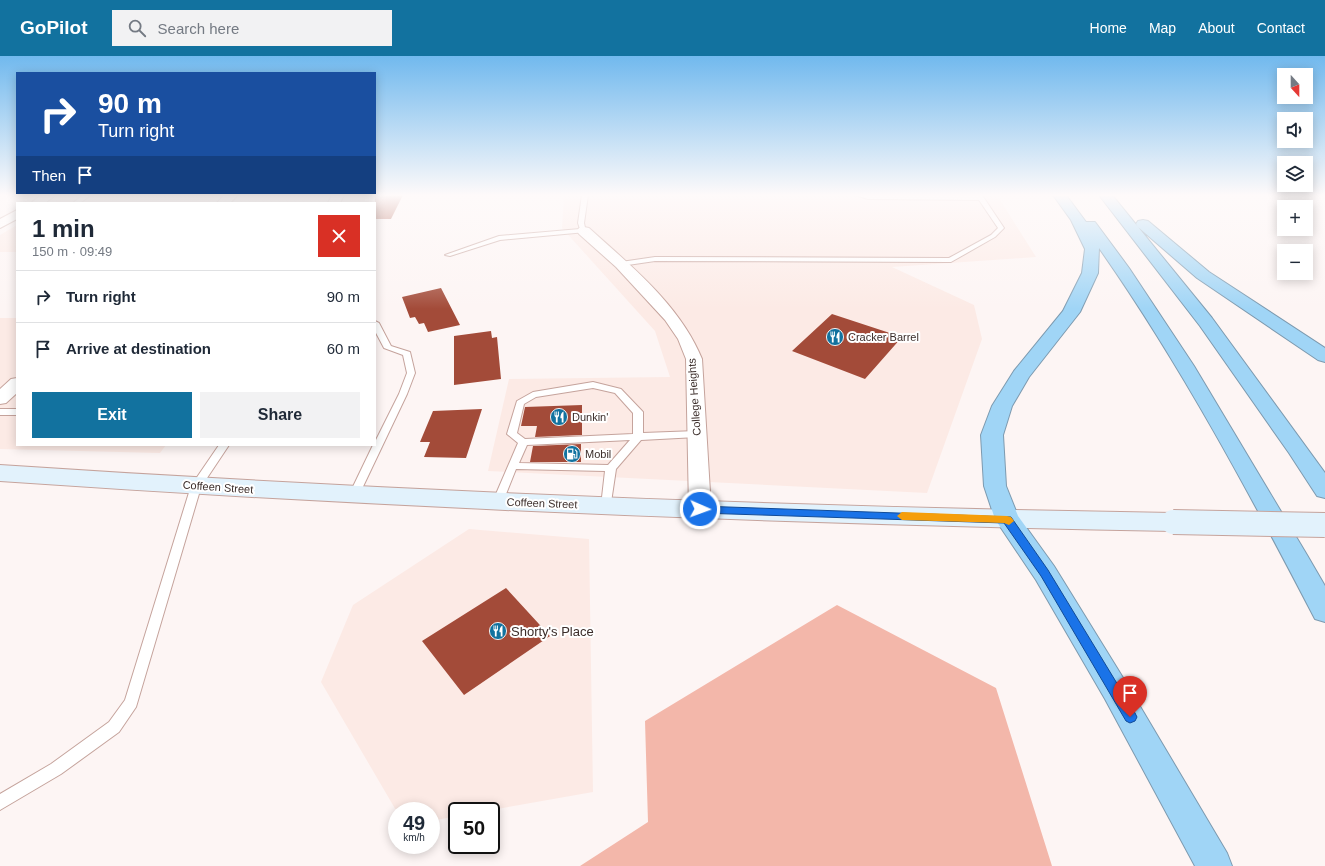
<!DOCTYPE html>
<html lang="en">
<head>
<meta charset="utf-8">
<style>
  :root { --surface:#fff; --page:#f2f2f3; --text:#1f2937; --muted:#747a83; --line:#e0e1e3; --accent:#12729f }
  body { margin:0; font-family:Helvetica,sans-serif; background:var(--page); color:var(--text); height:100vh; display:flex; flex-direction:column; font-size:15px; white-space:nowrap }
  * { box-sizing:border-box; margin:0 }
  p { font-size:13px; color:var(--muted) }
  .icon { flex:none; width:22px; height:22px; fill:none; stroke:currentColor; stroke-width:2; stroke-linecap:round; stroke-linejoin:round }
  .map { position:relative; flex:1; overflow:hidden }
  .panel { position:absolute; left:16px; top:146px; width:360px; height:244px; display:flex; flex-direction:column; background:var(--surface); border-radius:0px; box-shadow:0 2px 10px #0003 }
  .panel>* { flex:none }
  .top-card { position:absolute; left:16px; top:16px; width:360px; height:122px; border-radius:0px; box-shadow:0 2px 10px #0003; background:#1a4fa0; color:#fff; overflow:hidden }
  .needle { width:26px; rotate:159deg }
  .buttons { position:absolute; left:1277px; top:12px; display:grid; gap:8px }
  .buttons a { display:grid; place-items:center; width:36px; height:36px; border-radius:0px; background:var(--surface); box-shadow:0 2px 10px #0003; font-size:20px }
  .speed { position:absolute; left:388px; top:746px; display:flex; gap:8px; font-size:20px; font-weight:700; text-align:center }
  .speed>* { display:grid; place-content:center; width:52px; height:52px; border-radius:50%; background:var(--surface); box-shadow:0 2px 10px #0003; line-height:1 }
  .speed small { font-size:10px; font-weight:400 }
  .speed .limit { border:2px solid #111; border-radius:6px; background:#fff; color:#111 }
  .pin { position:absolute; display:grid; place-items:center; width:34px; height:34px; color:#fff; margin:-41px -17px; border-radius:50% 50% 50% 0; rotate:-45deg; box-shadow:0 0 4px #0007 }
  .pin .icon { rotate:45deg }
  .me { position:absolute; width:44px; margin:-22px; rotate:92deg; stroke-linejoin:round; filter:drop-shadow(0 0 3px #0008) }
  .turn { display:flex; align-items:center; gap:14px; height:84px; padding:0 16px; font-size:18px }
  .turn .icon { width:52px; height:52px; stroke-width:2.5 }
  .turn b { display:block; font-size:28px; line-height:34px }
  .then { display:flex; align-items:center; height:38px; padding:0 16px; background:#0003; gap:8px; font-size:15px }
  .round { display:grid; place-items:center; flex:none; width:42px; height:42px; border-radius:0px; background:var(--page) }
  .overview { display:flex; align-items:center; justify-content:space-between; height:68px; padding:0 16px }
  h1 { font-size:24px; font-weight:700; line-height:30px }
  .cta { display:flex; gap:8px; margin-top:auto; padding:8px 16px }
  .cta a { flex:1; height:46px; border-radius:0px; background:var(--accent); color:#fff; font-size:16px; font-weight:700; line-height:46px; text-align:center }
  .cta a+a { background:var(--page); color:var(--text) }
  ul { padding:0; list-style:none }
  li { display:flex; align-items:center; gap:12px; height:52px; padding:0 16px; border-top:1px solid var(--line) }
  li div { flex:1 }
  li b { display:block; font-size:15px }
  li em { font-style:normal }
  header { display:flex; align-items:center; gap:24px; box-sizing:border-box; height:56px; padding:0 20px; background:var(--accent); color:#fff }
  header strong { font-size:19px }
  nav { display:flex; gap:22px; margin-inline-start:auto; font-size:14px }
  .search { width:280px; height:36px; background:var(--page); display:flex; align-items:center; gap:10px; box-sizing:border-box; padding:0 14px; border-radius:0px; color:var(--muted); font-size:15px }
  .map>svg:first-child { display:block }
  .built { fill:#fceae5 }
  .forest { fill:#f3b7aa }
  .building { fill:#a34b39 }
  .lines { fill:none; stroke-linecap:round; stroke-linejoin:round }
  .lane-casing { stroke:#c5a39c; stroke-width:2 }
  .street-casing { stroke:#c5a39c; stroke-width:2 }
  .secondary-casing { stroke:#c5a39c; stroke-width:2 }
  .highway-casing { stroke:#7d9aaf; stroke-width:2 }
  .lane { fill:#fff; fill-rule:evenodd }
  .street { fill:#fff; fill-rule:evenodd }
  .secondary { fill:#e2f2fc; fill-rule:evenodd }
  .highway { fill:#a0d5f6; fill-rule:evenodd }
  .secondary-bridge-casing { stroke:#c5a39c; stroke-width:26; stroke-linecap:butt }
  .secondary-bridge { stroke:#e2f2fc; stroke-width:24 }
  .route { fill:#1a73e8; stroke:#114b97 }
  .slow { fill:#f59e0b }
  .labels { text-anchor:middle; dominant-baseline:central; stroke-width:4; stroke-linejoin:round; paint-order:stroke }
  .poi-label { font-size:11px; fill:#3b2d2a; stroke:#fff; text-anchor:start }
  .street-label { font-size:11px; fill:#3b2d2a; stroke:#fff }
  .near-poi-label { font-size:13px; fill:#3b2d2a; stroke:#fff; text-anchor:start }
</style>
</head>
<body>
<header>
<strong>GoPilot</strong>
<div class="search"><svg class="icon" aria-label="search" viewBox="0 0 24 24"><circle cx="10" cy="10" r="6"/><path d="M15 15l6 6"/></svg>Search here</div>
<nav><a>Home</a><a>Map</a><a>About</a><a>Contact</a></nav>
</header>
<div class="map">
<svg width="1325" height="810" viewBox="0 0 1325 810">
  <rect width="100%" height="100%" fill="#fdf5f4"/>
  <path class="built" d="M67 139H218L208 147H54Z
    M564 139H997L1036 201 892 211 974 249 982 283 927 437 488 415 509 323 670 321 655 275 562 172Z
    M17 169V196H0V179Z
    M0 262H17V389H166L160 397 0 393Z
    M469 473 589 483 593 736 486 755H457V760L431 765V755L397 756 321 626 353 549Z"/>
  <path class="forest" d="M837 549 996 632 1052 810H580L648 766 645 665Z"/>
  <path class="building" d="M375 139H403L391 163H375Z
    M441 232 460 269 428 276 424 267 419 268 415 261 410 262 402 241Z
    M832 258 902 281 865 323 792 295Z
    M491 275 492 282 497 281 501 323 454 329V280Z
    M582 349V379L535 381 537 370H521L525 351Z
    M482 353 466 402 424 401 430 386H420L433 355Z
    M581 388V406H530L533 390Z
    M506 532 550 580 464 639 422 585Z"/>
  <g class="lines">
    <g class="lane-casing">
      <path id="lane" d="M83 139H91L80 147H73Z
        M582 139H588L584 167 586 176 500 184 450 200 445 199 499 180 580 173 578 167Z
        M855 139H982L1004 172 995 181 951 206 655 205 621 210 617 208 621 206 655 201 949 202 991 179 998 172 979 144 868 143Z
        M375 265 379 267 391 290 410 296 415 317 407 338 359 439 358 442H350L349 439 373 389H375V386L399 338 407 317 403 299 384 292 375 275Z
        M593 326 621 333 643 356V377L697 375 702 378 697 381 641 384 616 413 610 453H602L601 450 605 415 516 413 502 448H494L493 445 518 387 507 378 517 345 533 336ZM593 332 615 337 633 357V378L525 383 517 377 524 348 536 341ZM630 384 608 409 519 407 527 389Z
        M0 353H17V359H0Z
        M219 389H229L201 431 136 651 119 676 61 718 0 754V738L51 708 109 666 125 644 191 430Z"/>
    </g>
    <g class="street-casing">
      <path id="street" d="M41 139H56L45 147H31Z
        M224 139H238L230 147H217Z
        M332 139H344L340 147H328Z
        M17 154V163L0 172V163Z
        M584 171 589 172C631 210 680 249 702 303L711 453 708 458 700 461 692 458 689 453 686 303 678 283 665 264 616 211 579 178 577 175 579 172Z
        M17 322V337L6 347 0 348V333L11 323Z"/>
    </g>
    <g class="secondary-casing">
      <path id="secondary" d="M0 409C391 435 782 451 1173 457L1181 460 1185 466 1181 472 1173 475C781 468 391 452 0 425Z"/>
    </g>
    <g class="highway-casing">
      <path id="highway" d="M1053 139H1066L1086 166H1095L1129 212 1194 310 1307 499 1325 530V566L1315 563C1249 436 1181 309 1099 192L1098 217 1080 256 1029 321 1012 350 1003 379 1006 430 1018 460 1054 510 1125 625 1227 797 1232 810H1195L1105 643 1036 524 995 463 984 430 981 379 992 350 1014 315 1063 255 1082 217 1085 193 1071 164Z
        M1099 139H1112L1212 262 1325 417V442L1317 440 1289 397 1200 270Z
        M1143 164 1148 165 1209 216 1325 292V306L1318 304 1197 222 1138 171 1136 168 1138 165Z"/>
    </g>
    <use href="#lane" class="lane"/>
    <use href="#street" class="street"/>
    <use href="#secondary" class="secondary"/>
    <use href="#highway" class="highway"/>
    <g class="secondary-bridge-casing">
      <path id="secondary-bridge" d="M1173 466 1325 469"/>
    </g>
    <use href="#secondary-bridge" class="secondary-bridge"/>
  </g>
  <linearGradient id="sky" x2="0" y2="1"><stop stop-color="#71b9ee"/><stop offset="0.55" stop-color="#fefafa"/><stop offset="1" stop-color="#fefafa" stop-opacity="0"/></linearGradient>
  <rect width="1325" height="253" fill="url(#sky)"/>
  <path class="route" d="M700 450 1011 461 1048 514 1135 657 1137 661 1135 665 1130 667 1126 665 1041 520 1004 467 700 457 695 453Z"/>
  <path class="slow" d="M902 456 1007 460 1011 461 1014 465 1009 469 1004 467 902 464 897 460Z"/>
  <defs>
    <g id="restaurant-disc" transform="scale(0.9)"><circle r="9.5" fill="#12729f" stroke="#fff"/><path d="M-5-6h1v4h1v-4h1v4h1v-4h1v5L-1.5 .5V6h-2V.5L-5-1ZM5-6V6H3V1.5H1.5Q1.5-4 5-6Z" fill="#fff"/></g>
    <g id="fuel-disc" transform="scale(0.9)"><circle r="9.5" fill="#12729f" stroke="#fff"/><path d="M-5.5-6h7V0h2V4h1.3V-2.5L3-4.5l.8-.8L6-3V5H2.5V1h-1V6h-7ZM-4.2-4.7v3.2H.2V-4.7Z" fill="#fff"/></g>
  </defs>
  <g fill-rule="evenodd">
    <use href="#restaurant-disc" x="835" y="281"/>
    <use href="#restaurant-disc" x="559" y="361"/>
    <use href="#fuel-disc" x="572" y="398"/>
    <use href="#restaurant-disc" x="498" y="575"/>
  </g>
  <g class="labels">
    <g class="poi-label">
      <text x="848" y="281">Cracker Barrel</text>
      <text x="572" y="361">Dunkin'</text>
      <text x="585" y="398">Mobil</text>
    </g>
    <g class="street-label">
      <text transform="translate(694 341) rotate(-94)">College Heights</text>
      <text transform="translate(218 431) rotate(4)">Coffeen Street</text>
      <text transform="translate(542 447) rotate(2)">Coffeen Street</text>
    </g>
    <g class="near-poi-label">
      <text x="511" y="575">Shorty's Place</text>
    </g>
  </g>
</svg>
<div class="buttons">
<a><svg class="needle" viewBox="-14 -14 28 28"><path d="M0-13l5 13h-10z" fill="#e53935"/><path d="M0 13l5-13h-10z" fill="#747a83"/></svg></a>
<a><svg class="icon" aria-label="sound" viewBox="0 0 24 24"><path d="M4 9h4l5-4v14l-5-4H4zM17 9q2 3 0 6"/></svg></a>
<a><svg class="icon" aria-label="layers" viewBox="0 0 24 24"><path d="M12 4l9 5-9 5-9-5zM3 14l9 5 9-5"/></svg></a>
<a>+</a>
<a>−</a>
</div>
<div class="speed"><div>49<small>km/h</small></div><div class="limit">50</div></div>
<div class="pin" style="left:1130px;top:661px;background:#d93025"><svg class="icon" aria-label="arrive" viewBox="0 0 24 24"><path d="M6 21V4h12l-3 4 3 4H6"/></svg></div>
<svg class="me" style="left:700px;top:453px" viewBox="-20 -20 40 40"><circle r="17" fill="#1a73e8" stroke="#fff" stroke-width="3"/><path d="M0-11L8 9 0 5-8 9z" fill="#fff"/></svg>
<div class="top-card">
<div class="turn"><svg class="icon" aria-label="right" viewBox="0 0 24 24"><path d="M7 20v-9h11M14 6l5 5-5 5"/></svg><div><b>90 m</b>Turn right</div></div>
<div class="then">Then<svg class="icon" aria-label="arrive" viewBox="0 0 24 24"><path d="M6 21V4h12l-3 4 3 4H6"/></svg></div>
</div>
<section class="panel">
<div class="overview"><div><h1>1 min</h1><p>150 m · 09:49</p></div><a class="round" style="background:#d93025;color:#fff"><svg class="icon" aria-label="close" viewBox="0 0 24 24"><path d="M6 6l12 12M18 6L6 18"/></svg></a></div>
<ul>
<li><svg class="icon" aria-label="right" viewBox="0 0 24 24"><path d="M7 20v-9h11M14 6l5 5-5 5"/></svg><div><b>Turn right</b></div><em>90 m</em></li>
<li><svg class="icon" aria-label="arrive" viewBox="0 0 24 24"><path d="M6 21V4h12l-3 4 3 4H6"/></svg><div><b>Arrive at destination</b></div><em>60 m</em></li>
</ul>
<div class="cta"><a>Exit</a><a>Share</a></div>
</section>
</div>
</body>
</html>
